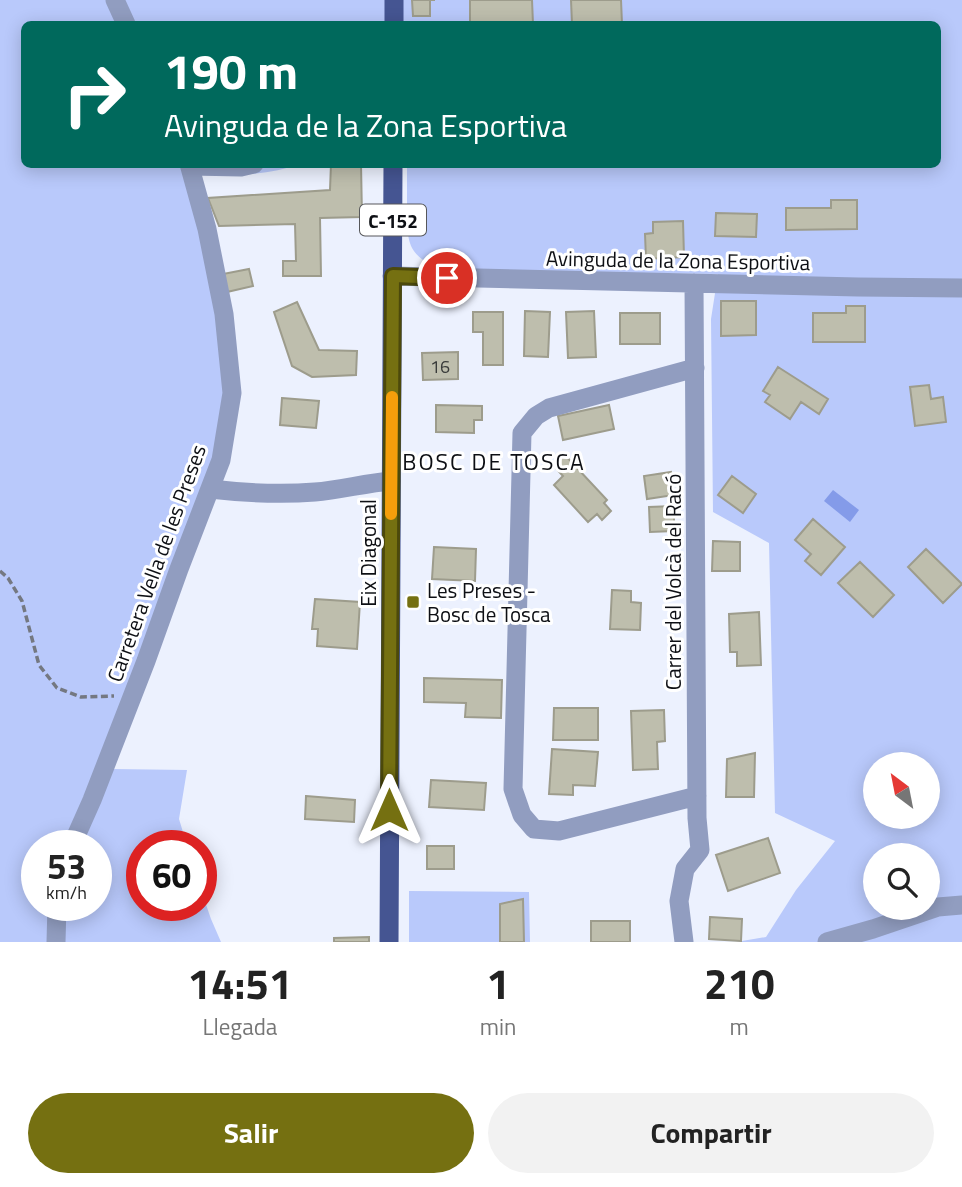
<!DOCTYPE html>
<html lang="es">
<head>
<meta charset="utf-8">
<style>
  :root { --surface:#fff; --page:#f2f2f2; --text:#222; --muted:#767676; --accent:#757011 }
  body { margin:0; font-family:"Titillium Web",sans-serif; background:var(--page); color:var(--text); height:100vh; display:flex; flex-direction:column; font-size:26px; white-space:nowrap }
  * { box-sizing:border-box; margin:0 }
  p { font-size:23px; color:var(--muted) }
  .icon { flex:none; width:38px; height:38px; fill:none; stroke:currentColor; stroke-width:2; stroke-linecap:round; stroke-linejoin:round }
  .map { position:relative; height:942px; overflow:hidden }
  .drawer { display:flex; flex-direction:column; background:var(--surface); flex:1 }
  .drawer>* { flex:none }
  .banner { position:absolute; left:21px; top:21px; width:920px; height:147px; border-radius:10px; box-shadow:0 4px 18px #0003; background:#00695c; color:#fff; overflow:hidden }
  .needle { width:46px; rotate:328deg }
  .controls { position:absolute; left:863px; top:752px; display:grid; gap:14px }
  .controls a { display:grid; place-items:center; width:77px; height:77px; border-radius:50%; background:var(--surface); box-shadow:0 4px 18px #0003; font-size:35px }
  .speed { position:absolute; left:21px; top:830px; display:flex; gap:14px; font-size:35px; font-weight:700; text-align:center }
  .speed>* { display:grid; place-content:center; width:91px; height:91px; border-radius:50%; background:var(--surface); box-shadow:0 4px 18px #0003; line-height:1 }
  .speed small { font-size:18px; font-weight:400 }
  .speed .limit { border:10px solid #d22; background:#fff; color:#111 }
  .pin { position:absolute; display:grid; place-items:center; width:60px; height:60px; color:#fff; margin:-30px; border:4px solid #fff; border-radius:50%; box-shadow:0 2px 7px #0007 }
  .me { position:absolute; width:77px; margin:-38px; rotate:0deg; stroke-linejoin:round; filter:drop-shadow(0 0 5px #0008) }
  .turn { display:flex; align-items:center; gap:24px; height:147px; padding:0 28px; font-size:32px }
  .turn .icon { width:91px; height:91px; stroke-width:2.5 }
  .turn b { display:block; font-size:49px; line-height:60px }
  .eta { display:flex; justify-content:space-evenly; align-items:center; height:119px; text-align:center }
  .eta b { font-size:42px; font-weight:700; line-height:49px }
  .primary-button { display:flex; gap:14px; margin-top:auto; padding:14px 28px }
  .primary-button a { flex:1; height:80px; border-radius:42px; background:var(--accent); color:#fff; font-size:28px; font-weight:700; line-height:80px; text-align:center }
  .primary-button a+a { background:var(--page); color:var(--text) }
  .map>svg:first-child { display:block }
  .green { fill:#b9c9fb; fill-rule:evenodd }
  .water { fill:#849be9 }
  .building { fill:#bebead; stroke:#9d9c8c; stroke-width:2 }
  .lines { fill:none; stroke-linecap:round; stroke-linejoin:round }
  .path { stroke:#747881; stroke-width:3.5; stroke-dasharray:7 3.5; stroke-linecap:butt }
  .minor { stroke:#919dc0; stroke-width:19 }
  .primary { stroke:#455592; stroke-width:19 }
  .route-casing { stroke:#4c490b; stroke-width:18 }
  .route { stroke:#757011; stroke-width:12 }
  .slow { stroke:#f59e0b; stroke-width:12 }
  .poi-dot { fill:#757011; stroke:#fff; stroke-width:2.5 }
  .labels { text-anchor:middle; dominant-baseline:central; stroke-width:6; stroke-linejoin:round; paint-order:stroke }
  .number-label { font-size:18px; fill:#393b3a }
  .shield { fill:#fff; stroke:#56575a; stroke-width:2 }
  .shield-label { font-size:19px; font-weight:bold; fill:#0d0f14 }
  .street-label { font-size:21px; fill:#0d0f14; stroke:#fff }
  .poi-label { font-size:21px; fill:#0d0f14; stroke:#fff; text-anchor:start }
  .neighbourhood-label { font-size:23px; letter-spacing:2px; fill:#0d0f14; stroke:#fff }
</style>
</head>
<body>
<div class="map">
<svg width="962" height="942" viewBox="0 0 962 942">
  <rect width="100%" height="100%" fill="#ecf1fe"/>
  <path class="green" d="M0 0H962V942H736L766 937 796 890 835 841 775 813 769 543 713 512 711 319 718 274 444 271C409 256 407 246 407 210 407 195 407 180 407 165L938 164V24H24V164L295 165C278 173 227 178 208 173 203 172 198 169 193 167L237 381 113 769 187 770 179 819 187 845H142V905H201V890L211 919 221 942H0ZM875 765H928V817H875ZM37 845H96V905H37ZM875 856H928V908H875Z
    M409 891 529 892 530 942H409Z"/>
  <path class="water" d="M833 490 859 510 850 522 824 501Z"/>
  <path class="building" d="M412 0H435H430V16H413Z
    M470 0H532L533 24H470Z
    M571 0H621L622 24H572Z
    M331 164H361L362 217 320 218 321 276H283V261H296L295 224 219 226 208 198 330 190Z
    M831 200H857V229L786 230V208H831Z
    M716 213 757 214 756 237 715 236Z
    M683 221 684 257 646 259 645 234 653 233V222Z
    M249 269 253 286 227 292 223 274Z
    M721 301H756V335L721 336Z
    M297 302 319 350 357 351 356 375 312 377 292 366 274 312Z
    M846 306H865V342H813V313H846Z
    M525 311 550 312 548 357 524 356Z
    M594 311 596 357 568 358 566 312Z
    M473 312H503V365H483V332H473Z
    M620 313H660V344H620Z
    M458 352V379L423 380 422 353Z
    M778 367 828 399 819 414 801 402 790 419 765 402 770 395 763 391Z
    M929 385 931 399 943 397 946 422 915 426 910 387Z
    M282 398 319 401 316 428 280 425Z
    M436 405 482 406V420H474V433L436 432Z
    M609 405 614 429 563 440 558 416Z
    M564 454 607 500 604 503 611 511 602 520 597 514 588 522 554 485 563 476 552 464Z
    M671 472 674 495 647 499 644 476Z
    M732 476 756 494 743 513 718 495Z
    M674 506V531L650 532 649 507Z
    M813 519 845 547 821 575 805 561 811 554 795 540Z
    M713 541 740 542V571H712Z
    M434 547 476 549 475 581 432 579Z
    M926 549 962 584 943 603 908 567Z
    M860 562 894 595 873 617 838 583Z
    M612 590 631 591V602L641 603 640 630 610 629Z
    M315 599 360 602 357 649 317 646 318 629H312Z
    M759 612 761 665 737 666V652H730L729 614Z
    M424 678 502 680 501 718 465 717 466 703 424 702Z
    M554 708H598V740H553Z
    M664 710 665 741 657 742 658 769 633 770 631 711Z
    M552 749 598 752 595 786 573 785V795L549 794Z
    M755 753 754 797H726L727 759Z
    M431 780 486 783 484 810 429 807Z
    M306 796 355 800 354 822 305 819Z
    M768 838 780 873 728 891 716 855Z
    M427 846H454V869H427Z
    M523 899 524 942H500V904Z
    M710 917 742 919 741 941 709 939Z
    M591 921H630V942H591Z
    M369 937V942H334V938Z"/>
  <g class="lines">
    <path class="path" d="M0 571 8 578 22 601 39 665 57 688 81 697 114 696"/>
    <path class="minor" d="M115 0 126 24
      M190 166 241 167 254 164
      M392 276 858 287 962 288
      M695 368 549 408 536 416 522 433 513 789 522 815 534 829 559 831 697 796
      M210 489C245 493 279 495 315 492 340 490 366 483 391 481
      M72 845 92 800 146 661 179 569 221 460 232 393 224 314 207 229 189 164
      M56 942 57 905
      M684 942 679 901 685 869 700 850 697 818 694 283
      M827 942 873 929 938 907 962 905"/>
    <path class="primary" d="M394 24V0
      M389 942 393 164"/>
  </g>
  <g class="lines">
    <g class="route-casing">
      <path id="route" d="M389 810 393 276 447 278"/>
    </g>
    <use href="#route" class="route"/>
    <path class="slow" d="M391 514 392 397"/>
  </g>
  <rect class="poi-dot" x="406" y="595" width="14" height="14" rx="3.5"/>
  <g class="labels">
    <g class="number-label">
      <text x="440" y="366">16</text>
    </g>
    <rect class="shield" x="360" y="204.5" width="66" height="31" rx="5"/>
    <g class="shield-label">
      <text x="393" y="220">C-152</text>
    </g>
    <g class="street-label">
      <text transform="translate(678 260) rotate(1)">Avinguda de la Zona Esportiva</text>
      <text transform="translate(368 553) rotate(-90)">Eix Diagonal</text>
      <text transform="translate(156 563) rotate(-70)">Carretera Vella de les Preses</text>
      <text transform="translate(673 582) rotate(-90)">Carrer del Volcà del Racó</text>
    </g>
    <g class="poi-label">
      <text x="427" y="590">Les Preses -<tspan x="427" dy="24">Bosc de Tosca</tspan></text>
    </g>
    <g class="neighbourhood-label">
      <text x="494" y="461">BOSC DE TOSCA</text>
    </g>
  </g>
</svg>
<div class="controls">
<a><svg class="needle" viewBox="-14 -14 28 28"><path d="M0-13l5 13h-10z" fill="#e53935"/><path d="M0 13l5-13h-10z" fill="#767676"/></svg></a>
<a><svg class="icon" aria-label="search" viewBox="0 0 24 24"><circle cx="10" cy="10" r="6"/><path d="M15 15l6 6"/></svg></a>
</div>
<div class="speed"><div>53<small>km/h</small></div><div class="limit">60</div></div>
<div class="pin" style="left:447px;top:278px;background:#d93025"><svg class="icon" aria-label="arrive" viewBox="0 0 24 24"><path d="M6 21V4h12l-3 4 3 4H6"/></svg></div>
<svg class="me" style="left:389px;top:810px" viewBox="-20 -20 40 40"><path d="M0-17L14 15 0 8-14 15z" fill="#757011" stroke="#fff" stroke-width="4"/></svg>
<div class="banner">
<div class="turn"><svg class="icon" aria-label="right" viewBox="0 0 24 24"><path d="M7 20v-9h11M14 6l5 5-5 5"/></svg><div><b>190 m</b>Avinguda de la Zona Esportiva</div></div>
</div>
</div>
<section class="drawer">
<div class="eta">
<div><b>14:51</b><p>Llegada</p></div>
<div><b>1</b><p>min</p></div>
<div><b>210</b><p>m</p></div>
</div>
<div class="primary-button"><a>Salir</a><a>Compartir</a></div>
</section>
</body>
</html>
